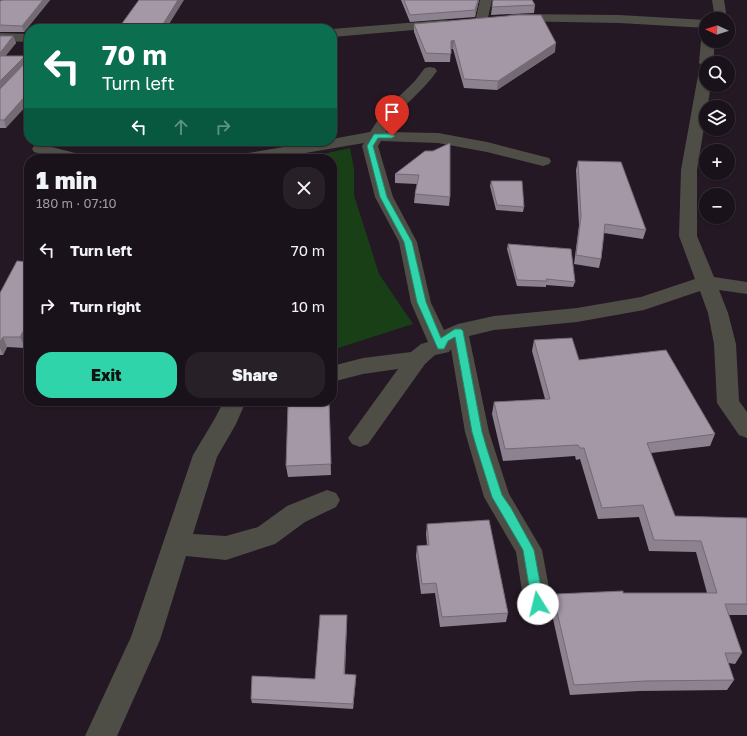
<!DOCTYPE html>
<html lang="en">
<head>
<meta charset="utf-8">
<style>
  :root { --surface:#1a121a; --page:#272027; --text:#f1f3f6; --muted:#9f9ea2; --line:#383239; --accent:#30d4aa }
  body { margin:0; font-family:"Golos Text",sans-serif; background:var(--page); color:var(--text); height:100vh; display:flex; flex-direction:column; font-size:15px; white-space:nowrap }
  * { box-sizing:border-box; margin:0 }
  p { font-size:13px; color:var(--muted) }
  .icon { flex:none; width:22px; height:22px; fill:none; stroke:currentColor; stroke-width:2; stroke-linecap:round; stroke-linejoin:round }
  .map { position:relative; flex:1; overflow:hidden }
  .sheet { position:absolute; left:24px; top:154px; width:313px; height:252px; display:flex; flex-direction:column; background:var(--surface); border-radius:16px; box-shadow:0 1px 3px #0004,0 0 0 1px var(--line) }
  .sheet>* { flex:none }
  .guide { position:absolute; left:24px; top:24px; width:313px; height:122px; border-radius:16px; box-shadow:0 1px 3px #0004,0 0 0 1px var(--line); background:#0b6e4f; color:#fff; overflow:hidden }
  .needle { width:26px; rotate:274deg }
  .tools { position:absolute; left:699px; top:12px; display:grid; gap:8px }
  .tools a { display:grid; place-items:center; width:36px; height:36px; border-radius:50%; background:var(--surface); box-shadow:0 1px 3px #0004,0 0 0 1px var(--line); font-size:20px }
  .pin { position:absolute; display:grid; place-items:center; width:34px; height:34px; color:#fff; margin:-41px -17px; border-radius:50% 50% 50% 0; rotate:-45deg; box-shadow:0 0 4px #0007 }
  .pin .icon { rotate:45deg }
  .me { position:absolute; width:44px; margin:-22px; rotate:351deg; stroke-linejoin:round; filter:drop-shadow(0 0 3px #0008) }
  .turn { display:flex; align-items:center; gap:14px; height:84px; padding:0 12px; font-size:18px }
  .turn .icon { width:52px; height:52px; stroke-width:2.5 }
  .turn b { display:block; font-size:28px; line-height:34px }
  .lanes { display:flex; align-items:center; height:38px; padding:0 12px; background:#0003; justify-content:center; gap:20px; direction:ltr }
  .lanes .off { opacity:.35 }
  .round { display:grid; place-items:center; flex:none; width:42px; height:42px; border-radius:16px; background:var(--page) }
  .overview { display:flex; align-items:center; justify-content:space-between; height:68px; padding:0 12px }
  h1 { font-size:24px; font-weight:800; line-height:30px }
  .primary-button { display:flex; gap:8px; margin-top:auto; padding:8px 12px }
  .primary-button a { flex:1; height:46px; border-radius:16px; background:var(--accent); color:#111; font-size:16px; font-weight:800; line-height:46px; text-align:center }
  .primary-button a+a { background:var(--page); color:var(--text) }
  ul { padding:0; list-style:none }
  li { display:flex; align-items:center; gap:12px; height:56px; padding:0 12px }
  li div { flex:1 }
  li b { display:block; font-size:15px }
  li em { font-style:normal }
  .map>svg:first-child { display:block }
  .green { fill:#193f17 }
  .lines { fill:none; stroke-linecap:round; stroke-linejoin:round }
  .street { fill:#4e4e47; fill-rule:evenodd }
  .wall { fill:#8d828f }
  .shaded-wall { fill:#736a74 }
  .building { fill:#a497a6; stroke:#736a74 }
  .route { fill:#30d4aa; stroke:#1f8a6e }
</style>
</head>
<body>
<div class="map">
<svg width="747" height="736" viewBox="0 0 747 736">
  <rect width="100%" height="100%" fill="#231823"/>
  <path class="green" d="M350 148 354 169V195L379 274 413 324 332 350V159H300Z"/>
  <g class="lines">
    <path class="street" d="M480 0H492L487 22 485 25H477L475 22Z
      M712 0H724L727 19H715Z
      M513 14 619 15 706 20V28L619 23 509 21 507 18 509 15Z
      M444 20 449 21 450 24 449 27 332 37V29Z
      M0 33 29 34V42L0 41Z
      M703 38H706V41H715L713 63H706V85H711L697 170V236L714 277 747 282V294L719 290 728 313 736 344 739 401 747 412V438L739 435 717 403 714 344 708 313 700 291 644 310 577 322 494 330 469 336 489 432 509 494 542 550 552 604 548 613 538 617 528 613 524 604 516 552 484 497 465 432 451 349 449 352 435 355 425 364 368 444 360 447 352 444 348 438 398 369 363 374 332 382V366L363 358 411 352 421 344 428 342 411 303 399 242 375 197 362 146 364 143 270 159H234L236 156 242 154 319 141H332V139L370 132 384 111 414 82 425 68 430 67 435 68 437 71C425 88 410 100 396 115 392 120 389 126 386 132L438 133 487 142 549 158 551 161 549 164 543 166 487 152 438 143 381 141 378 146 393 197 417 242 431 303 444 330 458 324 494 316 577 308 641 297 695 279 679 236 681 170 699 70 703 66 699 63 701 41Z
      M40 144 87 156 89 159H61L34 152 32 149 34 146Z
      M224 401H246L236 424 217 457 193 534 226 536 258 527 287 506 327 490 336 493 340 500 336 507 305 522 275 544 226 560 186 556 160 640 117 736H85L131 637 193 455 214 420Z"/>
  </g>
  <path class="wall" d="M3 0H50L24 32H0V1Z
    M401 0H479L475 17 410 22Z
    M535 5 534 13 491 15 492 7Z
    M414 24 555 52 497 90 464 88 453 49H451L450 62H425L414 32Z
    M0 36H13L16 43 5 56 6 128H0Z
    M433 151 450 197 449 206 414 203 415 194 417 184 395 183V174Z
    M578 161 646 230 643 239 604 233 601 259 599 268 574 264 579 225 576 170Z
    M491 181 524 207 523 212 496 210 490 186Z
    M508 244 575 282 573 287 546 285V287L517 286 507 249Z
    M17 261 25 348 7 347 3 355H0V293Z
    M534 340 579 360 715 434 710 446 651 453 675 516 747 518V615H729L742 653 735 664 728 663 734 680 727 690 639 691 570 695 551 610 554 599 623 593H707L696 552 649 551 639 517 598 519 580 459 576 460 575 456 503 461 492 414 494 402 545 399 532 351Z
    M329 403 331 475 288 477 286 466Z
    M427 524 508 613 506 622 440 627 435 593 421 594 416 556 417 546 427 545 426 534Z
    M347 620 345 674 356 675 353 709 252 703 251 699 315 679Z"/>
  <path class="shaded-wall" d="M43 0H50L24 32 22 26Z
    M178 0H184L166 29H160Z
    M478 0H479L475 17V10Z
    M13 36 16 43 0 63V53Z
    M454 40 453 49H450L451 41Z
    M556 43 555 52 497 90 498 81Z
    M25 56 28 62 0 91V81Z
    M29 92V103L6 128 4 120Z
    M29 321V340L25 348 20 337Z
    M3 337 7 347 3 355 0 348V342Z
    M329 403 330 414 331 475V464Z
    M347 615V620L344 679V674Z
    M356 675V679L353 709V704Z"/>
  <path class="building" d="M3 0H43L22 26 0 25V1Z
    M139 0H178L160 29H118Z
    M404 0H478L475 10 410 15Z
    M493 0H532L535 5 492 7Z
    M518 15H541L556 43 498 81 464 79 454 40 451 41V54L426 53 414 24Z
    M0 36H13L0 53Z
    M0 56H25L0 81Z
    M29 59V92L4 120H0V89Z
    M450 143V197L415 194 419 175 395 174 425 151H433Z
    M578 161 621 162 646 230 605 224 601 259 576 255 581 216Z
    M491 181H522L524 207 497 205Z
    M508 244 571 249 575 282 546 279 547 281 517 280Z
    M17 261 29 262V321L20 337H3L0 342V293Z
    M572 338 579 360 666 350 715 434 647 443 675 516 747 518V604H725L742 653H725L734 680 645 681 574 685 554 599 557 594 623 591V593H717L701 541 654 540 643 505 602 508 584 448H580L578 445 505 449 494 402 550 399 534 340Z
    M329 403 331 464 286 466 288 405Z
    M489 520 508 613 442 617 436 583 422 584 417 546 429 545 427 524Z
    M320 615H347L344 674 356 675 353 704 251 699 252 676 315 679Z"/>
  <path class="route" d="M374 134H392L395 136 392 138H378L373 146 387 197 412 242 426 302 441 338 455 329H461L463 331 482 432 487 449 502 495 511 508 534 550 544 604 542 608 538 610 534 608 532 604 523 550 492 497 477 449 472 432 455 337 448 341 444 349H438L417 302 404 242 380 197 367 146Z"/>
</svg>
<div class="tools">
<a><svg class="needle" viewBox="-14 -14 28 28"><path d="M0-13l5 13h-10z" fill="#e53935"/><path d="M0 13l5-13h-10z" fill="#9f9ea2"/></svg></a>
<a><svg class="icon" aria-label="search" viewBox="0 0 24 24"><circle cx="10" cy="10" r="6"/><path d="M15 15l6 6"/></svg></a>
<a><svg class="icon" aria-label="layers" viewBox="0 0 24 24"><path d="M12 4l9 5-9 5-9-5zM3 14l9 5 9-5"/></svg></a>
<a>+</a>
<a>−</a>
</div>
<div class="pin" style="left:392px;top:136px;background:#d93025"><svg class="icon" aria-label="arrive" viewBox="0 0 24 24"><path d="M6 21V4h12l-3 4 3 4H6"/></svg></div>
<svg class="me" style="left:538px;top:604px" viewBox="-20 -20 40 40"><circle r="19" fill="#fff"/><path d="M0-13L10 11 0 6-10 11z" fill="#30d4aa"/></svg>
<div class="guide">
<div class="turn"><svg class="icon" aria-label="left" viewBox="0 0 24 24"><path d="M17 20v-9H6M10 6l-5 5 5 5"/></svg><div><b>70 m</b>Turn left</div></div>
<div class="lanes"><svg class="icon" aria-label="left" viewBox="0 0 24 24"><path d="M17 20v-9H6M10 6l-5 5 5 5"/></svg><svg class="icon off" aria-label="ahead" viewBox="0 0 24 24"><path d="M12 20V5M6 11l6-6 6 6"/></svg><svg class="icon off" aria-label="right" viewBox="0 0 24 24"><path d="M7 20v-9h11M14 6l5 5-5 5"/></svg></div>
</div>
<section class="sheet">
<div class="overview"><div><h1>1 min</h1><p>180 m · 07:10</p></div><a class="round"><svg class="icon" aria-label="close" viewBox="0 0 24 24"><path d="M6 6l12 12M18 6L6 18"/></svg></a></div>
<ul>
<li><svg class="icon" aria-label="left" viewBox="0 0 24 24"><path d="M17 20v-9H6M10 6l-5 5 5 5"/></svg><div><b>Turn left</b></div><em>70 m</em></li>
<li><svg class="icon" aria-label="right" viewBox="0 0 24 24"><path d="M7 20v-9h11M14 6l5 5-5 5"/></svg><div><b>Turn right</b></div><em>10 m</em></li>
</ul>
<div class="primary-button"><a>Exit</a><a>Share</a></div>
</section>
</div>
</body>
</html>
